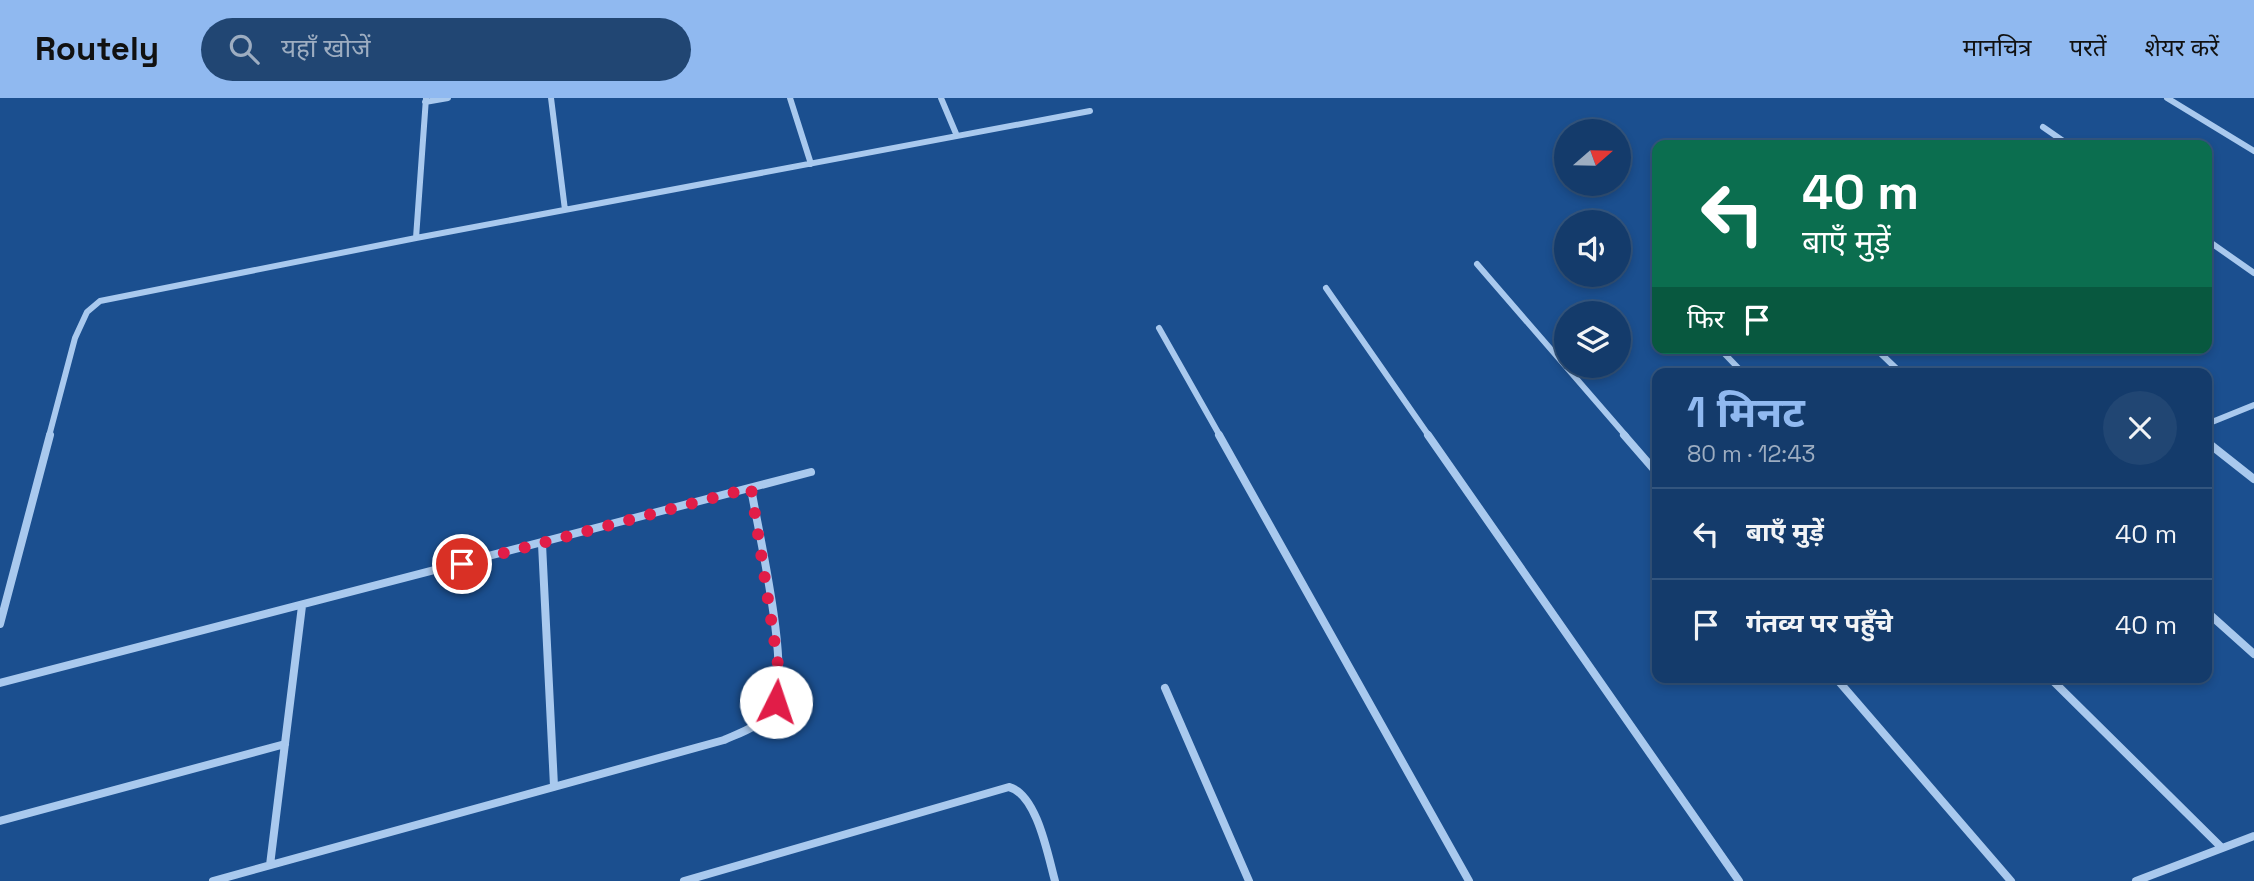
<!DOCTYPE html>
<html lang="hi">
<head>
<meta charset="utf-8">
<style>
  :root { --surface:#143b6b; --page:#214673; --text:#f1f3f6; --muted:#9dadc1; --line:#33557e; --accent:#90b9f0 }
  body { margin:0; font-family:"Space Grotesk","Noto Sans Devanagari",sans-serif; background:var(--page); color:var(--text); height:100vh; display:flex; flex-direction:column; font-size:26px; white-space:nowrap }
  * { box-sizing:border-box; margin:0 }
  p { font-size:23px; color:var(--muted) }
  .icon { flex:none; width:38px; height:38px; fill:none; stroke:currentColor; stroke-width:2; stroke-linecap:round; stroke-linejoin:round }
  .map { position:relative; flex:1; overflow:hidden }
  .drawer { position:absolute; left:1652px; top:270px; width:560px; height:315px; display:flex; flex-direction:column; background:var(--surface); border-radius:14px; box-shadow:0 4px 10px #0003,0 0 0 2px var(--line) }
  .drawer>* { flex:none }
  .banner { position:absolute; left:1652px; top:42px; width:560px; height:214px; border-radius:14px; box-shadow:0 4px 10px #0003,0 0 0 2px var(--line); background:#0b6e4f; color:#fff; overflow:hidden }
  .needle { width:46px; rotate:70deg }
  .buttons { position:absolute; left:1554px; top:21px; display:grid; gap:14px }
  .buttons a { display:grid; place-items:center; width:77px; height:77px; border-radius:50%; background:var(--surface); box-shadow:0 4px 10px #0003,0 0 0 2px var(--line); font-size:35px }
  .pin { position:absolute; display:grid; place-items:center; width:60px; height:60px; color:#fff; margin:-30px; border:4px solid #fff; border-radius:50%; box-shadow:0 2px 7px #0007 }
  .me { position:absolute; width:77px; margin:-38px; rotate:4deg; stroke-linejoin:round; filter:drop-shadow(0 0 5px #0008) }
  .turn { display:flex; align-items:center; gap:24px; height:147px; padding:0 35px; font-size:32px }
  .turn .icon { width:91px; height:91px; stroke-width:2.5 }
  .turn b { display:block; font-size:49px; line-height:60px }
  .then { display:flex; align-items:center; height:66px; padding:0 35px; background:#0003; gap:14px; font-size:26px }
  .round { display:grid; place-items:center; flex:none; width:74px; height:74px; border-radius:37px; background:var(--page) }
  .head { display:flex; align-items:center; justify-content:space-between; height:119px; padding:0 35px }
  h1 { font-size:42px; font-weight:700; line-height:52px; color:var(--accent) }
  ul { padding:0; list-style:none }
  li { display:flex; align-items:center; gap:21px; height:91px; padding:0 35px; border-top:2px solid var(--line) }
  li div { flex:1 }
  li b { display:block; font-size:26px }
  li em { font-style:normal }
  header { display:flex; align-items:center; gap:42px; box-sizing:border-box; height:98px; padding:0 35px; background:var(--accent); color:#111 }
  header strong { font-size:33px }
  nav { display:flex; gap:38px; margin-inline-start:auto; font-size:24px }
  .search { width:490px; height:63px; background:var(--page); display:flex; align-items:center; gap:18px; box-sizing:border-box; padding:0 24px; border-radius:38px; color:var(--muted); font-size:26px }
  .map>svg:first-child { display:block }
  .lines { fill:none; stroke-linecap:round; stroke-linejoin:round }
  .minor-far1 { stroke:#a9c9ee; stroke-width:6 }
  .minor { stroke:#a9c9ee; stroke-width:8 }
  .route { stroke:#e11d48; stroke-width:12; stroke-dasharray:0 21.6 }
</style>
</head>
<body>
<header>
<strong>Routely</strong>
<div class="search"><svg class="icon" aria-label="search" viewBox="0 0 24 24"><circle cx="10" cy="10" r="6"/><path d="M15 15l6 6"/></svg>यहाँ खोजें</div>
<nav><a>मानचित्र</a><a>परतें</a><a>शेयर करें</a></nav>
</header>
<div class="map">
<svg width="2254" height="783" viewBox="0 0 2254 783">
  <rect width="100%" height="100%" fill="#1b4f8f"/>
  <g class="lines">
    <path class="minor-far1" d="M551 0 565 112
      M790 0 811 66
      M941 0 957 38
      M2167 0 2254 53
      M425 4 448 0
      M2043 29 2069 47
      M416 140 426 0
      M2207 142 2254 175
      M1477 166 1626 338
      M1326 190 1429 338
      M1159 230 1220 338
      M1719 250 1743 275
      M1875 250 1901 275
      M2207 326 2254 307
      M49 338 75 240 87 214 100 203 416 140 1090 13"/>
    <path class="minor" d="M1219 337 1469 783
      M1428 337 1739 783
      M1624 337 1657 375
      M2207 344 2254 381
      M542 446 554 688
      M2207 514 2254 556
      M0 526 50 337
      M1835 579 2011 783
      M2049 579 2221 749
      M0 585 811 374
      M1165 590 1249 783
      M0 723 285 646
      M270 767 302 508
      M213 783 724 642C742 634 762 628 773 610 792 575 758 433 751 390
      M684 783 1009 689C1037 696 1048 758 1055 783
      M2136 783 2254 738"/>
  </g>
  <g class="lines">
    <path class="route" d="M462 466 751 390 779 573 776 604"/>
  </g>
</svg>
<div class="buttons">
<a><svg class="needle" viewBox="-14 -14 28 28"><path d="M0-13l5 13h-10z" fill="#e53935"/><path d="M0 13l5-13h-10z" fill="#9dadc1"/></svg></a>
<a><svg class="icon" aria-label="sound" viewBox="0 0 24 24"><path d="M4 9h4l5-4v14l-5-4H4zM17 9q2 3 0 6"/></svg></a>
<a><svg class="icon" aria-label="layers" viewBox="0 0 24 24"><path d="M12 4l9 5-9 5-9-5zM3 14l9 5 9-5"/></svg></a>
</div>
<div class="pin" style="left:462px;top:466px;background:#d93025"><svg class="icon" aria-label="arrive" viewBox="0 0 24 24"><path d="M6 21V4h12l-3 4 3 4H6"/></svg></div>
<svg class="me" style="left:776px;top:604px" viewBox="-20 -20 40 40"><circle r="19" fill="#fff"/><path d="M0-13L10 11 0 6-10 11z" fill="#e11d48"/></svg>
<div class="banner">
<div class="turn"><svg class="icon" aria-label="left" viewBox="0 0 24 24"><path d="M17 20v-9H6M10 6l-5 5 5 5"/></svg><div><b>40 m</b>बाएँ मुड़ें</div></div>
<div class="then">फिर<svg class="icon" aria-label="arrive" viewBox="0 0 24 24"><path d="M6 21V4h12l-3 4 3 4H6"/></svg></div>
</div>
<section class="drawer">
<div class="head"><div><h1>1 मिनट</h1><p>80 m · 12:43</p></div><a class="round"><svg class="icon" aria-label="close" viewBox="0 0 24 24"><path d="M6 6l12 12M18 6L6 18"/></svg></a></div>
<ul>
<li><svg class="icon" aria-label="left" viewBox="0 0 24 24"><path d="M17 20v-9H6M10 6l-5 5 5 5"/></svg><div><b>बाएँ मुड़ें</b></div><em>40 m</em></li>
<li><svg class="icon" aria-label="arrive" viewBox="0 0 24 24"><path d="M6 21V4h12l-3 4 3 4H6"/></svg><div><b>गंतव्य पर पहुँचे</b></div><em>40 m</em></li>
</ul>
</section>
</div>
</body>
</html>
